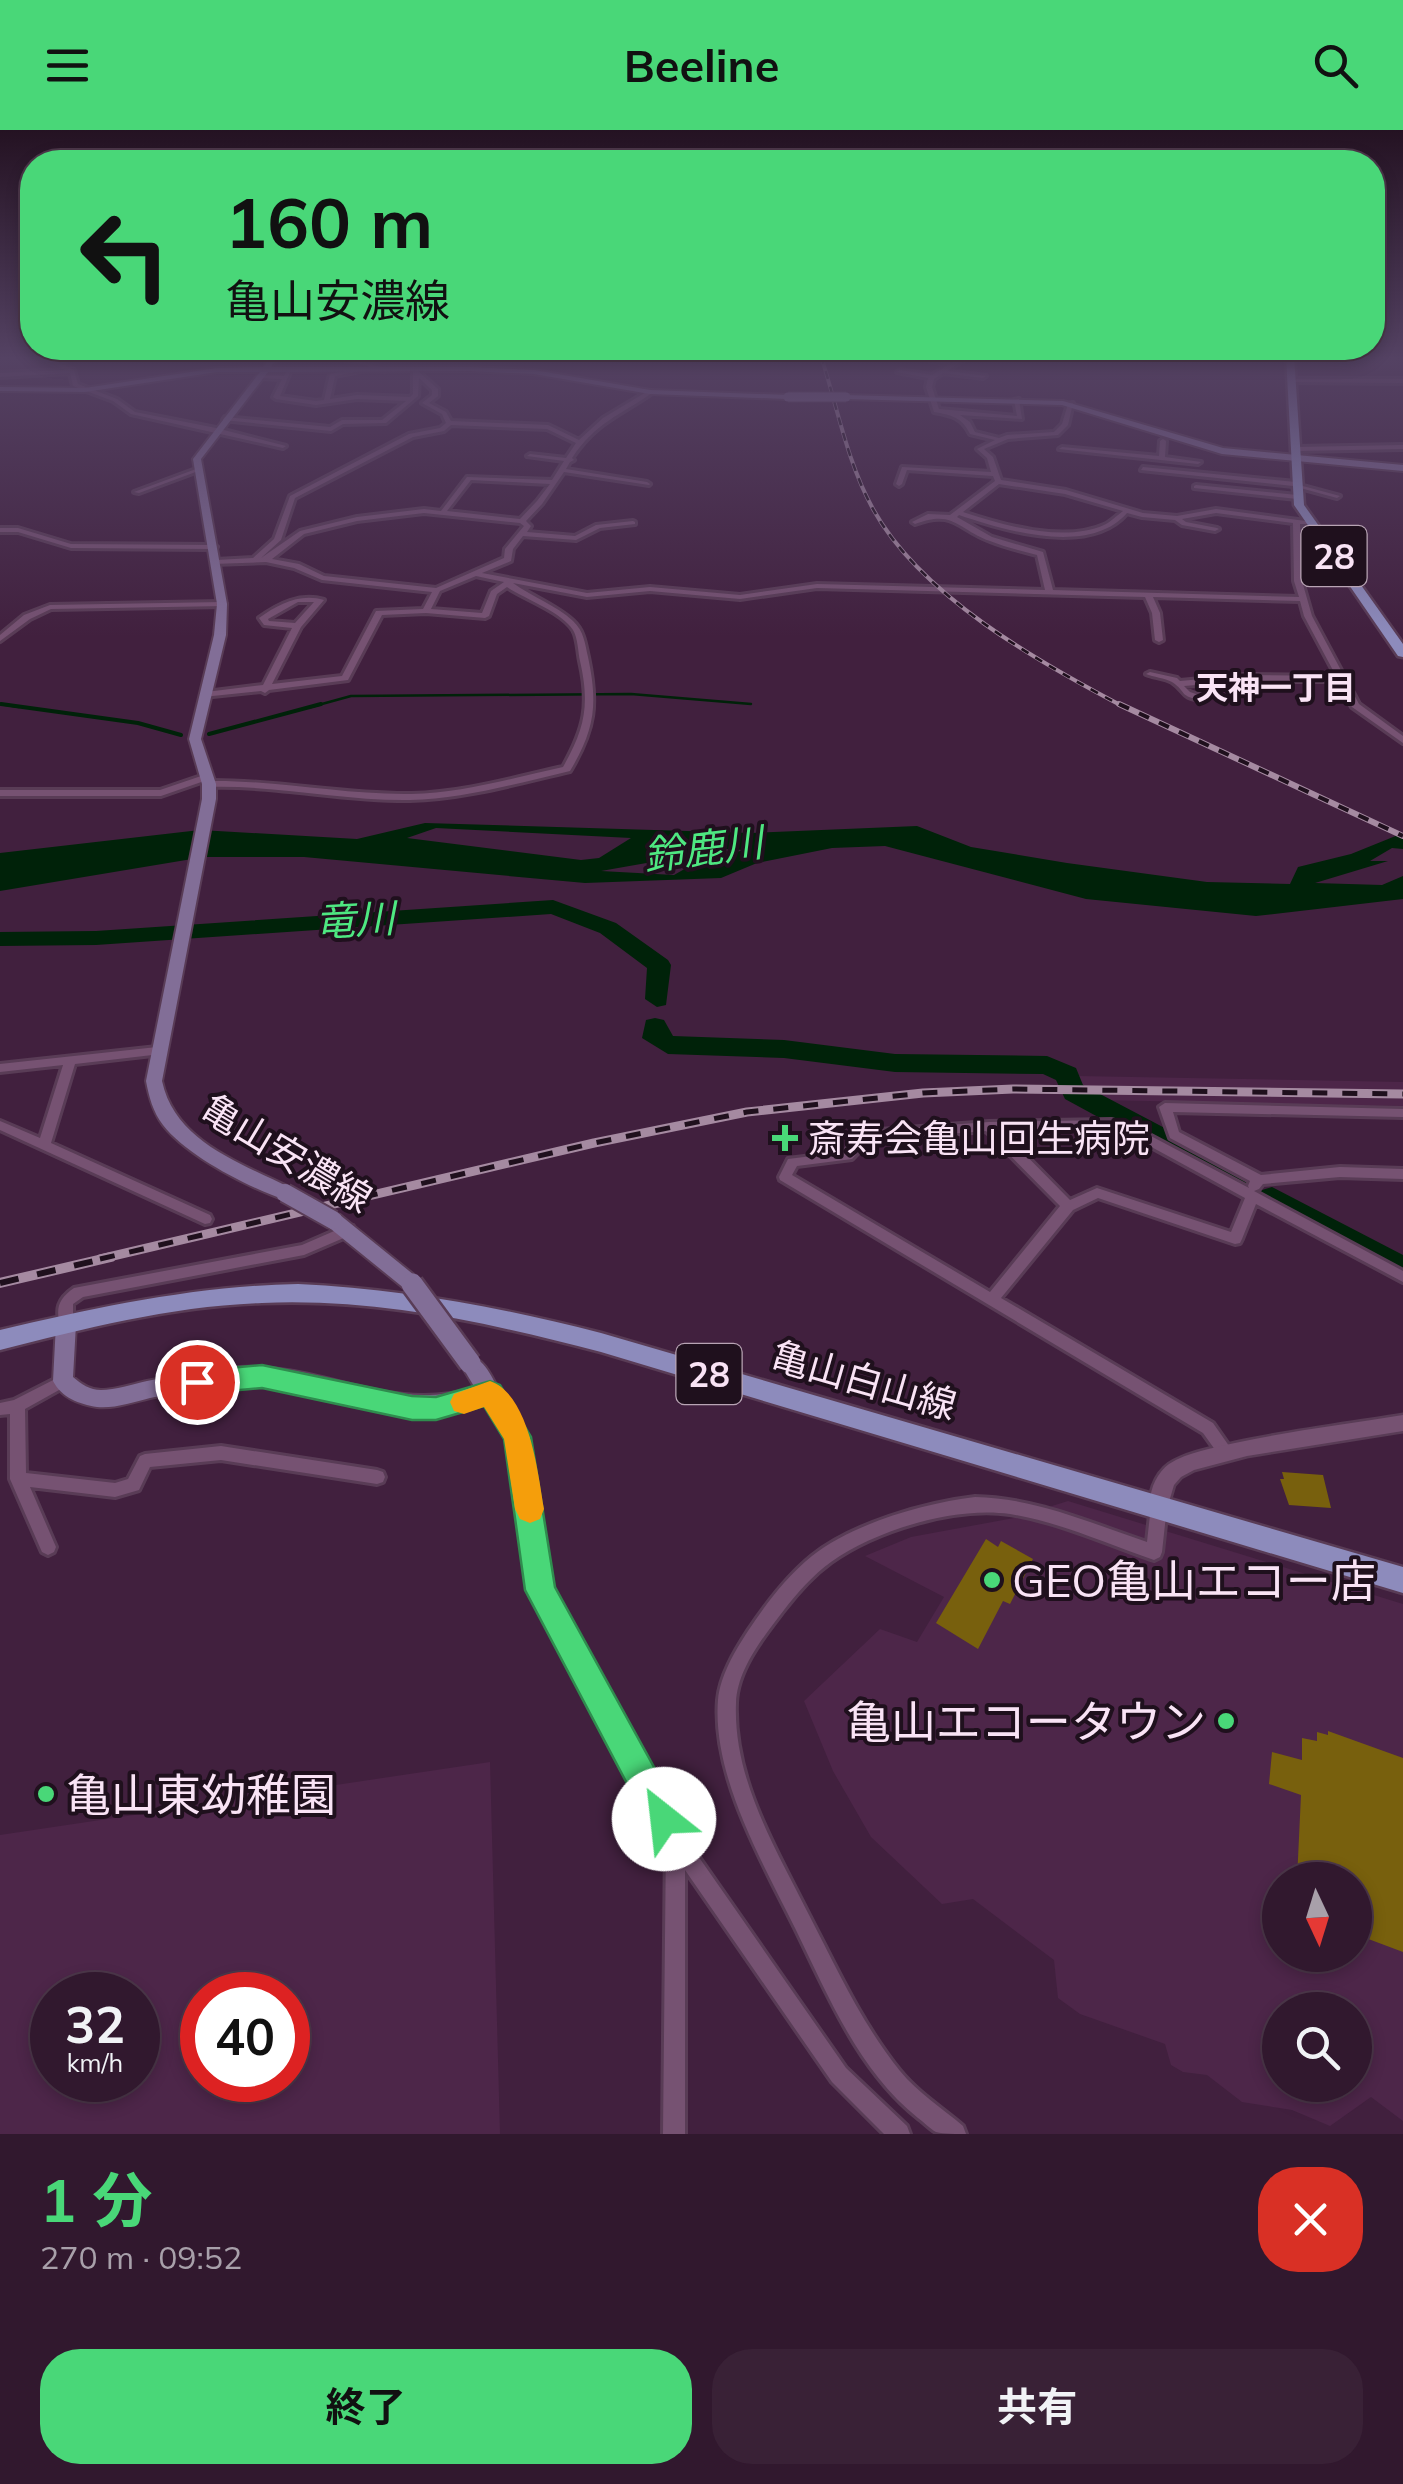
<!DOCTYPE html>
<html lang="ja">
<head>
<meta charset="utf-8">
<style>
  :root { --surface:#31182e; --page:#392136; --text:#f1f3f6; --muted:#a8a0aa; --line:#4c374a; --accent:#49d778 }
  body { margin:0; font-family:Mulish,"Noto Sans JP",sans-serif; background:var(--page); color:var(--text); height:100vh; display:flex; flex-direction:column; font-size:38px; white-space:nowrap }
  * { box-sizing:border-box; margin:0 }
  p { font-size:32px; color:var(--muted) }
  .icon { flex:none; width:55px; height:55px; fill:none; stroke:currentColor; stroke-width:2; stroke-linecap:round; stroke-linejoin:round }
  .map { position:relative; height:2004px; overflow:hidden }
  .side { display:flex; flex-direction:column; background:var(--surface); flex:1 }
  .side>* { flex:none }
  .hud { position:absolute; left:20px; top:20px; width:1365px; height:210px; border-radius:40px; box-shadow:0 5px 15px #0003,0 0 0 2px var(--line); background:#49d778; color:#111; overflow:hidden }
  .needle { width:65px; rotate:176deg }
  .tools { position:absolute; left:1262px; top:1732px; display:grid; gap:20px }
  .tools a { display:grid; place-items:center; width:110px; height:110px; border-radius:50%; background:var(--surface); box-shadow:0 5px 15px #0003,0 0 0 2px var(--line); font-size:50px }
  .speed { position:absolute; left:30px; top:1842px; display:flex; gap:20px; font-size:50px; font-weight:700; text-align:center }
  .speed>* { display:grid; place-content:center; width:130px; height:130px; border-radius:50%; background:var(--surface); box-shadow:0 5px 15px #0003,0 0 0 2px var(--line); line-height:1 }
  .speed small { font-size:25px; font-weight:400 }
  .speed .limit { border:15px solid #d22; background:#fff; color:#111 }
  .pin { position:absolute; display:grid; place-items:center; width:85px; height:85px; color:#fff; margin:-42px; border:5px solid #fff; border-radius:50%; box-shadow:0 2px 10px #0007 }
  .me { position:absolute; width:110px; margin:-55px; rotate:331deg; stroke-linejoin:round; filter:drop-shadow(0 0 8px #0008) }
  .turn { display:flex; align-items:center; gap:35px; height:210px; padding:0 40px; font-size:45px }
  .turn .icon { width:130px; height:130px; stroke-width:2.5 }
  .turn b { display:block; font-size:70px; line-height:85px }
  .round { display:grid; place-items:center; flex:none; width:105px; height:105px; border-radius:40px; background:var(--page) }
  .overview { display:flex; align-items:center; justify-content:space-between; height:170px; padding:0 40px }
  h1 { font-size:60px; font-weight:700; line-height:75px; color:var(--accent) }
  .cta { display:flex; gap:20px; margin-top:auto; padding:20px 40px }
  .cta a { flex:1; height:115px; border-radius:40px; background:var(--accent); color:#111; font-size:40px; font-weight:700; line-height:115px; text-align:center }
  .cta a+a { background:var(--page); color:var(--text) }
  header { display:flex; justify-content:space-between; align-items:center; height:130px; padding:0 40px; background:var(--accent); color:#111; font-size:45px; font-weight:700 }
  .map>svg:first-child { display:block }
  .built { fill:#4d2649; fill-rule:evenodd }
  .water { fill:#002209; fill-rule:evenodd }
  .lines { fill:none; stroke-linecap:round; stroke-linejoin:round }
  .stream-far1 { stroke:#002209; stroke-width:2.5 }
  .stream { stroke:#002209; stroke-width:4 }
  .river { fill:#002209; fill-rule:evenodd }
  .building { fill:#78600d }
  .minor-casing { stroke:#593c56; stroke-width:6 }
  .tertiary-casing { stroke:#593c56; stroke-width:5 }
  .secondary-casing { stroke:#593c56; stroke-width:4 }
  .primary-casing { stroke:#593c56; stroke-width:5 }
  .minor { fill:#765272; fill-rule:evenodd }
  .tertiary { fill:#765272; fill-rule:evenodd }
  .secondary { fill:#826e97; fill-rule:evenodd }
  .primary { fill:#8d8bbc; fill-rule:evenodd }
  .rail-far3-casing { stroke:#a58aa1; stroke-width:4 }
  .rail-far2-casing { stroke:#a58aa1; stroke-width:6 }
  .rail-far1-casing { stroke:#a58aa1; stroke-width:9 }
  .rail-casing { stroke:#a58aa1; stroke-width:10 }
  .rail-far3 { stroke:#1f101d; stroke-width:2.5; stroke-dasharray:8; stroke-linecap:butt }
  .rail-far2 { stroke:#1f101d; stroke-width:4; stroke-dasharray:11; stroke-linecap:butt }
  .rail-far1 { stroke:#1f101d; stroke-width:5; stroke-dasharray:15; stroke-linecap:butt }
  .rail { stroke:#1f101d; stroke-width:6; stroke-dasharray:19; stroke-linecap:butt }
  .secondary-bridge-far2-casing { stroke:#593c56; stroke-width:11; stroke-linecap:butt }
  .secondary-bridge-far1-casing { stroke:#593c56; stroke-width:22; stroke-linecap:butt }
  .secondary-bridge-casing { stroke:#593c56; stroke-width:26; stroke-linecap:butt }
  .secondary-bridge-far2 { stroke:#826e97; stroke-width:9 }
  .secondary-bridge-far1 { stroke:#826e97; stroke-width:18 }
  .secondary-bridge { stroke:#826e97; stroke-width:21 }
  .route { fill:#49d778; stroke:#2f8c4e; stroke-width:2.5 }
  .slow { fill:#f59e0b }
  .poi-dot { fill:#49d778; stroke:#1f101d; stroke-width:4 }
  .labels { text-anchor:middle; dominant-baseline:central; stroke-width:8; stroke-linejoin:round; paint-order:stroke }
  .far-neighbourhood-label { font-size:32px; font-weight:bold; fill:#f9e3f5; stroke:#1f101d }
  .shield { fill:#1f101d; stroke:#b8a4b4; stroke-width:2.5 }
  .shield-label { font-size:35px; font-weight:bold; fill:#f9e3f5 }
  .poi-label { font-size:38px; fill:#f9e3f5; stroke:#1f101d; text-anchor:start }
  .street-label { font-size:38px; fill:#f9e3f5; stroke:#1f101d }
  .water-label { font-size:40px; font-style:italic; fill:#4ee881; stroke:#1f101d }
  .near-poi-label { font-size:45px; fill:#f9e3f5; stroke:#1f101d; text-anchor:start }
</style>
</head>
<body>
<header><svg class="icon" aria-label="menu" viewBox="0 0 24 24"><path d="M4 6h16M4 12h16M4 18h16"/></svg>Beeline<svg class="icon" aria-label="search" viewBox="0 0 24 24"><circle cx="10" cy="10" r="6"/><path d="M15 15l6 6"/></svg></header>
<div class="map">
<svg width="1403" height="2004" viewBox="0 0 1403 2004">
  <rect width="100%" height="100%" fill="#41203e"/>
  <path class="built" d="M1077 946 1403 952V976L1097 970 1082 963Z
    M1068 1371 1403 1474V1991L1371 1967 1330 1996 1292 1980 1242 1972 1207 1945 1183 1942 1171 1935 1165 1914 1080 1884 1058 1868 1054 1830 973 1769 942 1774 871 1707 833 1641 804 1571 880 1499 917 1512 944 1467 865 1426 911 1407 1014 1388ZM1280 1750H1355V1825H1280ZM1280 1880H1355V1955H1280Z
    M490 1632 500 2004H0V1705ZM138 1865V1950H52V1865ZM202 1865H288V1950H202Z"/>
  <path class="water" d="M425 693 751 703 917 696 971 717 1067 733 1207 752 1290 754 1298 737 1351 724 1403 703V719L1392 718 1370 731H1388L1315 753 1382 755 1403 746V769L1256 786 1086 769 885 716 832 718 757 733 721 748 585 753 304 727H204L0 761V723L200 700 357 709ZM436 698 631 708 599 728 581 730 407 708ZM726 719 744 720 695 733 674 745 601 741Z"/>
  <g class="lines">
    <path class="stream-far1" d="M0 574 19 577
      M311 577 351 566 631 564 751 574"/>
    <path class="stream" d="M1 574 138 593 181 605
      M209 604 321 574"/>
    <path class="river" d="M553 770 616 793 668 830 671 835 666 875 657 877 645 869 647 838 600 803 551 784 96 815 0 816V802L96 801Z
      M655 888 664 890 673 906 784 910 895 924 1047 926 1076 938 1083 955 1254 1045 1258 1053 1254 1061H1234L1065 969 1056 950 1043 944 895 942 784 928 668 924 642 908 646 890Z
      M1272 1057 1403 1125V1151L1262 1076 1258 1068 1262 1060Z"/>
  </g>
  <path class="building" d="M1282 1342 1323 1345 1331 1378 1289 1375 1280 1349H1284Z
    M986 1409 998 1417 1001 1411 1033 1429 1010 1474 1003 1471 978 1519 936 1493Z
    M1328 1601 1403 1628V1822L1355 1804V1750H1297L1301 1665 1269 1654 1272 1622 1302 1630V1608L1317 1611V1602L1328 1605Z"/>
  <g class="lines">
    <g class="minor-casing">
      <path id="minor" d="M39 226H46L74 240 78 254 117 269 135 282 216 298 286 316 283 318 131 284 113 271 73 256 70 243 0 247V243L65 240Z
        M331 226H341L388 239 385 241Z
        M911 226H923L952 233 963 226H970L947 241 986 246 983 248 943 243 934 249 932 257 939 279 1017 286 1014 270 1019 269 1022 289 960 285 970 292 975 302 999 308 1007 305 1054 302 1062 294 1068 274 1073 273 1068 295 1058 305 1008 309 984 319 993 327 1001 350 1066 360 1143 383 1177 386 1216 379 1313 392V394H1300L1302 451 1312 486 1359 574 1403 606V613L1352 577 1338 551H1245L1184 556 1190 562 1202 566V570C1179 567 1187 562 1172 552 1165 548 1153 547 1146 544L1150 542 1177 548 1180 551 1245 545 1336 546 1304 486 1300 471 1153 467 1160 483 1163 510 1159 512 1155 510 1152 483 1145 467 817 458 740 469 650 461 587 467 513 453C532 467 556 475 573 491 584 501 585 514 588 527 598 574 595 599 570 641 518 653 464 669 410 670 343 671 277 655 209 657L204 654 209 651C277 650 343 665 411 664 463 663 513 648 563 637 585 598 590 575 580 531 578 522 578 508 573 500 562 482 525 469 507 457L497 464 489 486 485 488 426 483 382 485 348 550 269 560 265 563 261 561 203 567 202 565 206 562 263 555 292 498 264 495 259 488C279 474 300 463 324 470L301 497 272 554 342 546 376 481 423 479 432 462 322 450 294 438 266 432 213 434 212 432 216 430 253 428 274 409 290 366 409 304 440 298 446 293 442 284 422 273 432 265V260L419 248 418 266 386 293 343 294 331 301 223 290 225 287 330 297 342 290H382L406 271 357 269 316 275 276 269 273 267 282 249 261 248 259 245 284 246 287 240H291L280 266 316 271 324 270 330 244 363 237 365 240 335 246 330 269 357 265 410 267 413 264V239L416 237 419 239V242L438 259V266L429 273 446 282 451 291 548 295 579 310 603 288 648 261H652V263C619 286 596 292 572 328L574 330 570 332 566 339 647 352 650 354 649 355 564 342 542 374 526 391 531 396 527 402 575 406 596 395 633 391 635 392V394L600 398 576 410 523 406 513 419 511 431 482 443 587 463 650 457 740 465 817 454 1045 460 1037 425C1021 421 1005 417 990 411 957 399 954 379 915 394L912 392 928 384 950 385 995 351 993 346 907 340 902 354 899 356 896 354 902 337 991 342 987 328 977 319 995 310 970 304C962 287 951 285 934 282L926 257 928 248 897 242 900 240 932 245 948 235ZM451 295 547 299 576 313 566 328 530 324 527 326 564 331 552 350 467 347 441 381 424 379 357 387 300 401 261 428 281 410 295 368 413 307 444 301ZM471 350 550 354 537 371 520 389 447 381ZM999 354 1065 364 1123 381C1116 386 1111 392 1104 395 1064 413 1002 395 963 382ZM424 383 520 393 524 396 505 419 504 428 436 458 324 446 299 434 272 429 304 404 357 391ZM1127 383 1142 387 1175 390 1182 395 1215 401 1219 399 1217 398 1186 392 1182 389 1216 383 1293 393 1294 451 1299 467 1053 460 1043 422 992 407 957 387 959 385C1006 401 1090 426 1127 383ZM476 446 504 452 491 461 482 483 431 479 440 461ZM298 472H314L295 493 269 491 268 489Z
        M1292 249H1403V253L1290 252Z
        M1163 309 1166 311 1165 327 1201 332 1198 334 1059 319 1062 317 1159 326 1160 311Z
        M1403 315V319L1297 321 1294 319 1297 317Z
        M1143 337 1296 352 1299 355 1340 366 1337 368 1293 356 1141 340Z
        M196 339 201 340 139 363 134 362Z
        M1196 355 1297 365 1300 367 1297 369 1194 358V356Z
        M0 398H18L71 414 213 415 217 417 213 419 71 418 18 402H0Z
        M222 472 226 474 225 476 51 479 30 489 0 511V505L24 485 50 475Z
        M207 644 210 645V649L161 666H0V660H160Z
        M157 917 161 918 163 921 161 924 75 934 51 1013 210 1085 212 1089 210 1093 205 1094 0 1000V991L40 1008 63 935 0 942V934Z
        M1165 973 1403 979V987L1173 982 1179 1002 1261 1045 1340 1037 1403 1039V1049L1340 1047 1263 1054 1259 1059 1254 1061 1403 1141V1152L1256 1074 1242 1109 1240 1113 1235 1114 1098 1068 1073 1080 1001 1168 1213 1293 1234 1323 1231 1328 1226 1330 1221 1328 1203 1303 780 1050 779 1047 788 1029 844 1022 862 1003 866 1001 989 992 1112 990 1132 996 1249 1058 1248 1056 1250 1051 1170 1008 1159 977ZM1112 998 1124 1002 1245 1068 1231 1102 1097 1058 1070 1070 1001 1000ZM986 1001 1060 1076 990 1162 792 1045 797 1036 852 1029 870 1010Z
        M348 1095 353 1096 355 1100 353 1104 304 1125 83 1167 73 1174V1194L71 1198 66 1200 61 1198C55 1179 58 1169 74 1158L302 1115Z
        M63 1245 68 1247 70 1251 68 1255 25 1279 26 1343 115 1353 128 1349 140 1326 145 1324 221 1316 377 1340 383 1342 385 1347 383 1352 377 1354 221 1330 150 1337 139 1360 115 1367 30 1357 56 1417 54 1422 48 1425 42 1422 10 1349V1284L0 1285V1273L14 1270Z
        M975 1367C1035 1368 1090 1393 1147 1412L1151 1376 1153 1371 1159 1369 1165 1371 1167 1376 1162 1422 1160 1427 1154 1430C1107 1414 1060 1392 1010 1384 955 1376 876 1400 831 1432 813 1445 797 1463 784 1480 764 1506 737 1539 736 1573 733 1650 776 1719 809 1785 837 1839 862 1894 900 1941 918 1963 942 1978 963 1996L966 2004C957 2004 944 2004 936 2002 930 1999 924 1992 918 1988 858 1940 828 1865 795 1798 763 1733 712 1646 718 1570 720 1546 735 1521 748 1501 766 1474 786 1447 812 1426 852 1394 924 1373 975 1367Z
        M675 1701 682 1703 846 1938 907 1996 910 2004H884L832 1952 685 1740V2004H663L666 1710 668 1703Z"/>
    </g>
    <g class="tertiary-casing">
      <path id="tertiary" d="M490 1255 496 1258 526 1307 550 1458 683 1702 686 1710 683 1718 675 1721 667 1718 530 1460 508 1309 481 1263 484 1258Z
        M1403 1285V1301L1247 1326 1194 1340 1181 1347 1174 1355 1166 1382 1159 1385 1152 1382C1146 1367 1155 1344 1169 1334 1188 1322 1213 1318 1235 1313 1290 1301 1347 1294 1403 1285Z"/>
    </g>
    <g class="secondary-casing">
      <path id="secondary" d="M272 226H279L271 237H470L534 240 650 260 788 265 792 267 788 269 650 264 534 244 470 241 268 242 201 329 227 474 226 505 201 609 216 654V669L162 951C175 1012 241 1033 291 1058L294 1063 291 1068 285 1070C248 1057 187 1026 163 995 153 982 149 967 146 951L202 669V654L189 609 214 505 217 474 193 329 260 242H217L85 262 0 261V257L85 258 217 238 263 237Z
        M843 265 1063 271 1223 318 1403 335V341L1222 324 1062 275 846 269Z
        M333 1083 340 1085 419 1149 422 1154 419 1159 412 1162 405 1159 326 1095 324 1090 326 1085Z
        M66 1186 73 1188 76 1194 73 1247C81 1254 90 1260 101 1260 115 1260 133 1254 147 1251 177 1245 208 1239 239 1237 325 1233 386 1283 475 1258L460 1233 463 1227C481 1221 493 1248 500 1263L497 1269C466 1280 433 1287 399 1284 345 1277 296 1253 241 1255 210 1256 180 1262 150 1268 134 1272 113 1279 97 1277 79 1274 62 1268 53 1251L56 1194 59 1188Z"/>
    </g>
    <g class="primary-casing">
      <path id="primary" d="M1286 226H1294L1304 375 1403 514V527L1398 526 1294 375Z
        M298 1154C402 1159 500 1177 601 1203L1403 1437V1463L601 1222C490 1193 378 1168 262 1173 173 1176 86 1198 0 1220V1200C99 1177 196 1156 298 1154Z"/>
    </g>
    <use href="#minor" class="minor"/>
    <use href="#tertiary" class="tertiary"/>
    <use href="#secondary" class="secondary"/>
    <use href="#primary" class="primary"/>
    <g class="rail-far3-casing">
      <path id="rail-far3" d="M821 226C837 276 847 332 873 379 921 466 1038 532 1124 577"/>
    </g>
    <g class="rail-far2-casing">
      <path id="rail-far2" d="M1119 574 1403 706"/>
    </g>
    <g class="rail-far1-casing">
      <path id="rail-far1" d="M100 1129 594 1013 747 982 923 963 1013 959 1403 964"/>
    </g>
    <g class="rail-casing">
      <path id="rail" d="M0 1153 111 1127"/>
    </g>
    <use href="#rail-far3" class="rail-far3"/>
    <use href="#rail-far2" class="rail-far2"/>
    <use href="#rail-far1" class="rail-far1"/>
    <use href="#rail" class="rail"/>
    <g class="secondary-bridge-far2-casing">
      <path id="secondary-bridge-far2" d="M788 267H846"/>
    </g>
    <g class="secondary-bridge-far1-casing">
      <path id="secondary-bridge-far1" d="M285 1063 333 1090"/>
    </g>
    <g class="secondary-bridge-casing">
      <path id="secondary-bridge" d="M412 1154 470 1233"/>
    </g>
    <use href="#secondary-bridge-far2" class="secondary-bridge-far2"/>
    <use href="#secondary-bridge-far1" class="secondary-bridge-far1"/>
    <use href="#secondary-bridge" class="secondary-bridge"/>
  </g>
  <linearGradient id="sky" x2="0" y2="1"><stop stop-color="#241222"/><stop offset="0.45" stop-color="#544263"/><stop offset="1" stop-color="#544263" stop-opacity="0"/></linearGradient>
  <rect width="1403" height="507" fill="url(#sky)"/>
  <path class="route" d="M262 1235 412 1266 436 1267 490 1251 500 1255 531 1307 555 1457 676 1677 681 1689 676 1701 664 1706 652 1701 525 1460 504 1309 484 1276 436 1290H412L262 1258 197 1264 187 1260 183 1252 187 1244 197 1241Z"/>
  <path class="slow" d="M490 1251C530 1265 538 1344 544 1379L540 1389 530 1393 520 1389 515 1379 504 1309 484 1277 464 1284 454 1281 450 1272 454 1264Z"/>
  <g class="poi-dot">
    <path d="M780 993h10v10h10v10h-10v10h-10v-10h-10v-10h10z"/>
    <circle cx="992" cy="1450" r="10"/>
    <circle cx="1226" cy="1591" r="10"/>
    <circle cx="46" cy="1664" r="10"/>
  </g>
  <g class="labels">
    <g class="far-neighbourhood-label">
      <text x="1276" y="557">天神一丁目</text>
    </g>
    <g class="shield">
      <rect x="1301.5" y="396" width="65" height="60" rx="8"/>
      <rect x="676.5" y="1214" width="65" height="60" rx="8"/>
    </g>
    <g class="shield-label">
      <text x="1334" y="426">28</text>
      <text x="709" y="1244">28</text>
    </g>
    <g class="poi-label">
      <text x="808" y="1008">斎寿会亀山回生病院</text>
    </g>
    <g class="street-label">
      <text transform="translate(287 1023) rotate(31)">亀山安濃線</text>
      <text transform="translate(864 1250) rotate(16)">亀山白山線</text>
    </g>
    <g class="water-label">
      <text transform="translate(703 718) rotate(-7)">鈴鹿川</text>
      <text transform="translate(355 789) rotate(-3)">竜川</text>
    </g>
    <g class="near-poi-label">
      <text x="1012" y="1450">GEO亀山エコー店</text>
      <text x="1206" y="1591" text-anchor="end">亀山エコータウン</text>
      <text x="66" y="1664">亀山東幼稚園</text>
    </g>
  </g>
</svg>
<div class="tools">
<a><svg class="needle" viewBox="-14 -14 28 28"><path d="M0-13l5 13h-10z" fill="#e53935"/><path d="M0 13l5-13h-10z" fill="#a8a0aa"/></svg></a>
<a><svg class="icon" aria-label="search" viewBox="0 0 24 24"><circle cx="10" cy="10" r="6"/><path d="M15 15l6 6"/></svg></a>
</div>
<div class="speed"><div>32<small>km/h</small></div><div class="limit">40</div></div>
<div class="pin" style="left:197px;top:1252px;background:#d93025"><svg class="icon" aria-label="arrive" viewBox="0 0 24 24"><path d="M6 21V4h12l-3 4 3 4H6"/></svg></div>
<svg class="me" style="left:664px;top:1689px" viewBox="-20 -20 40 40"><circle r="19" fill="#fff"/><path d="M0-13L10 11 0 6-10 11z" fill="#49d778"/></svg>
<div class="hud">
<div class="turn"><svg class="icon" aria-label="left" viewBox="0 0 24 24"><path d="M17 20v-9H6M10 6l-5 5 5 5"/></svg><div><b>160 m</b>亀山安濃線</div></div>
</div>
</div>
<section class="side">
<div class="overview"><div><h1>1 分</h1><p>270 m · 09:52</p></div><a class="round" style="background:#d93025;color:#fff"><svg class="icon" aria-label="close" viewBox="0 0 24 24"><path d="M6 6l12 12M18 6L6 18"/></svg></a></div>
<div class="cta"><a>終了</a><a>共有</a></div>
</section>
</body>
</html>
